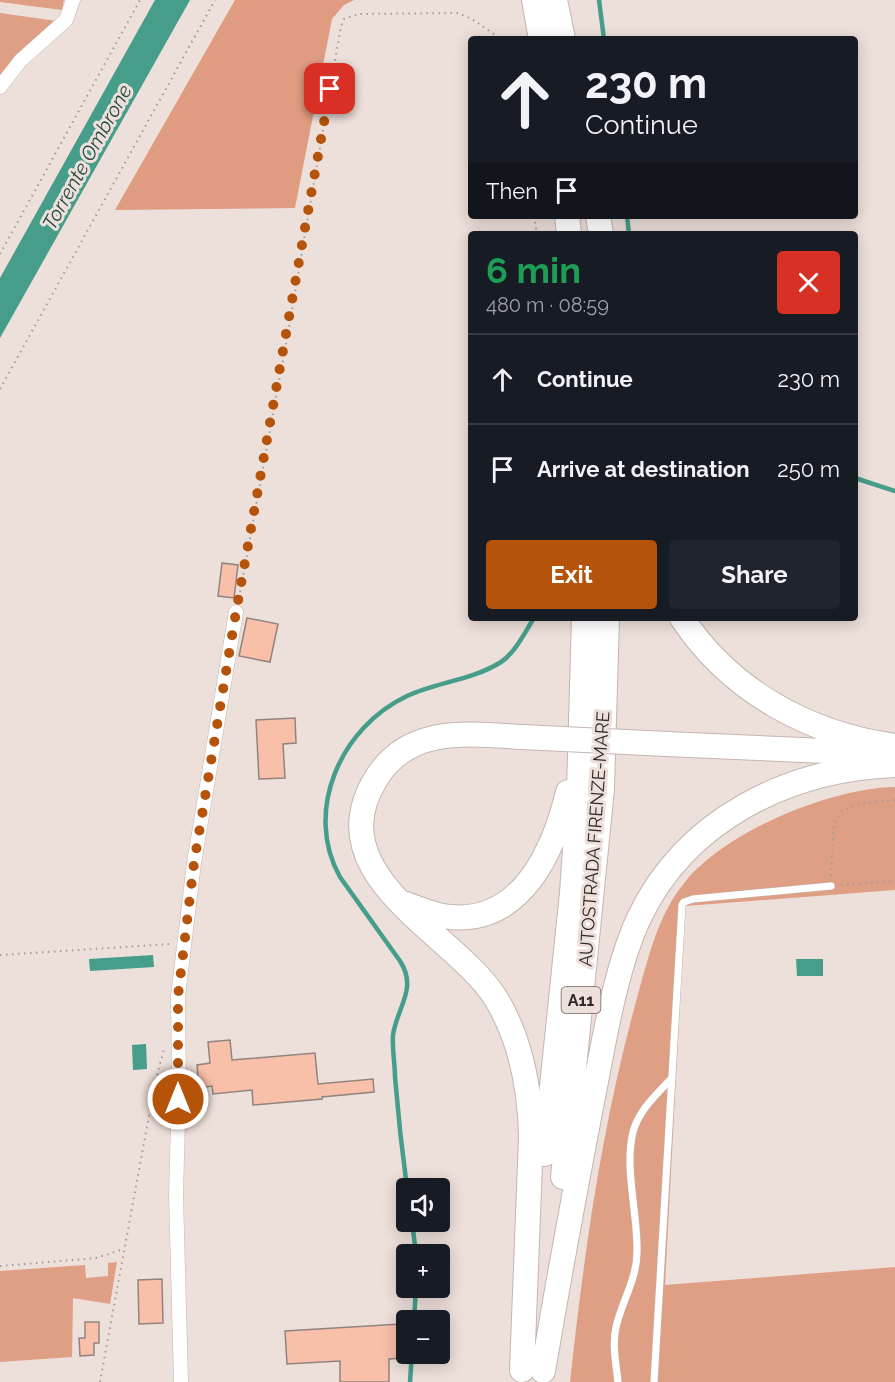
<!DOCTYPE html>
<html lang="en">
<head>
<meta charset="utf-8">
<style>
  :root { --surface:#171b24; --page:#20242c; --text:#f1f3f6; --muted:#9ea1a6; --line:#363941; --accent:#b45309 }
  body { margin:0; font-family:Raleway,sans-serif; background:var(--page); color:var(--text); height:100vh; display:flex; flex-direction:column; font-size:22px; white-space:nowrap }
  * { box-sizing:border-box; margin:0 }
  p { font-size:20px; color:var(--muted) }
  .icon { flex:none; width:33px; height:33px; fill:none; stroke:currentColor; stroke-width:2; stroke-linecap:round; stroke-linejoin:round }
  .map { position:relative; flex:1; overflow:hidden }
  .side { position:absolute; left:468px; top:231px; width:390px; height:390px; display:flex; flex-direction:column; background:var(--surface); border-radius:6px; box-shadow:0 3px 15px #0003 }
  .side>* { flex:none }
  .guide { position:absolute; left:468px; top:36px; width:390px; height:183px; border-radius:6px; box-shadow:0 3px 15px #0003; background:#171b24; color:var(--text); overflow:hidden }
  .controls { position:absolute; left:396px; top:1178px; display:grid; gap:12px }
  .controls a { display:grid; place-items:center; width:54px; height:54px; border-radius:6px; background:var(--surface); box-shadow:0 3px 15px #0003; font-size:30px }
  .pin { position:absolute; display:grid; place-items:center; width:51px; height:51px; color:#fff; margin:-26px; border-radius:12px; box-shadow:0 3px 9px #0006 }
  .me { position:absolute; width:66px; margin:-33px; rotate:0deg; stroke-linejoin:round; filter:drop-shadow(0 0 4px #0008) }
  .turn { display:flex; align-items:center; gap:21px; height:126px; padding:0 18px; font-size:27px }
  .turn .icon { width:78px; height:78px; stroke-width:2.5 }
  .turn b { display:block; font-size:42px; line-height:51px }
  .then { display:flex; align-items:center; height:57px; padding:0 18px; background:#0003; gap:12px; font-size:22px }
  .round { display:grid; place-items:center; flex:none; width:63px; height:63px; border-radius:6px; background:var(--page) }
  .head { display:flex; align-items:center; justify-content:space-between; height:102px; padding:0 18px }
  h1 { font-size:36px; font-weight:700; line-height:45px; color:#1e9e55 }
  .cta { display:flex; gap:12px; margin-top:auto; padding:12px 18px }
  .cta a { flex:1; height:69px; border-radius:6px; background:var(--accent); color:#fff; font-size:24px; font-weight:700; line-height:69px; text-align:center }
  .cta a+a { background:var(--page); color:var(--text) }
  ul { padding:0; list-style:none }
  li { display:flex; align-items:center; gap:18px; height:90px; padding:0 18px; border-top:2px solid var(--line) }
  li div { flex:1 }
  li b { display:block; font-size:22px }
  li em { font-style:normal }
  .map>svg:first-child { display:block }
  .green { fill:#df9f85 }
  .forest { fill:#e09c81 }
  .water { fill:#459d8a }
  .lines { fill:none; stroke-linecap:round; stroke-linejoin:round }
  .stream { stroke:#459d8a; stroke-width:4.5 }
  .building { fill:#f8bfa9; stroke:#918480; stroke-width:1.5 }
  .service-casing { stroke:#c3b6b1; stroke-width:8 }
  .minor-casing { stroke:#c3b6b1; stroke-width:15 }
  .motorway-casing { stroke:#c3b6b1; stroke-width:26 }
  .path { stroke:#a69b97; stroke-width:2; stroke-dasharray:1.5 4.5; stroke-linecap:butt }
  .service { stroke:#fff; stroke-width:7 }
  .minor { stroke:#fff; stroke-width:14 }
  .motorway { stroke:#fff; stroke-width:24 }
  .motorway-bridge-casing { stroke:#c3b6b1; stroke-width:26; stroke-linecap:butt }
  .motorway-bridge { stroke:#fff; stroke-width:24 }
  .route { stroke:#b45309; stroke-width:10; stroke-dasharray:0 18 }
  .labels { text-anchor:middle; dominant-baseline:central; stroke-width:6; stroke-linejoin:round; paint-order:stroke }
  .shield { fill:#eddfda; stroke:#67605d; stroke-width:1.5 }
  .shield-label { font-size:16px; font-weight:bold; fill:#2e2927 }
  .street-label { font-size:18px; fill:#2e2927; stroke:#eddfda }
  .water-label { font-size:20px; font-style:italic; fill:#20483f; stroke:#eddfda }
</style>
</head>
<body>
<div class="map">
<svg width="895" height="1382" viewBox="0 0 895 1382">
  <rect width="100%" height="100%" fill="#eddfda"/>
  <path class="green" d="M0 0H64L62 10 0 2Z
    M0 13 57 21 0 78Z
    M895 787V890L685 906 665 1285 895 1267V1382H570C584 1253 602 1124 637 998 648 959 658 914 685 882 726 831 831 788 895 787Z
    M117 1262 110 1304 73 1298 72 1357 0 1362V1271L85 1265 86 1278 108 1276V1263Z"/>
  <path class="forest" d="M235 0H354L344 5 332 19 295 208 115 210Z"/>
  <path class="water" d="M155 0H190L0 338V278Z
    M153 955 154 967 90 971 89 959Z
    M796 959H823V976H797Z
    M146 1044 147 1069 133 1070 132 1045Z"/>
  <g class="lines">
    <path class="stream" d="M599 0 604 39
      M627 216 629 234
      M855 478 895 491
      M407 1188C402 1151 398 1114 395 1077 395 1064 392 1049 393 1035 397 1007 418 989 400 961L340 877C303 811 341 727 407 696 437 682 473 680 501 662 515 653 525 632 534 618
      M412 1221 416 1254
      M414 1320 416 1287
      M410 1382 412 1353"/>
  </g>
  <path class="building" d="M222 563 238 565 234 598 218 596Z
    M247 618 278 624 270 662 239 656Z
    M295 718 296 743 283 744 285 778 259 779 256 720Z
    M230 1040 232 1060 315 1053 318 1084 373 1079 374 1092 322 1097V1099L253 1105 252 1090 213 1094 212 1086 199 1088 197 1065 210 1063 208 1042Z
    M162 1279 163 1323 139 1324 138 1280Z
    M85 1322H99V1343H94V1355L80 1356 79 1338H85Z
    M401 1324 403 1358 389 1359V1382H340V1361L287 1364 285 1331Z"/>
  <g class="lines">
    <g class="service-casing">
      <path id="service" d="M618 1382C616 1364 612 1345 616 1327 622 1301 637 1279 637 1252 638 1214 624 1168 633 1132 639 1110 655 1096 670 1080
        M654 1382 682 905 684 902 693 899 831 886"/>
    </g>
    <g class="minor-casing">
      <path id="minor" d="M0 87 21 60 66 20 73 0
        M181 1382 176 1195 179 1084 178 996 194 863 236 612"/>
    </g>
    <g class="motorway-casing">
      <path id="motorway" d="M534 0 541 39
        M555 0 563 39
        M567 216 569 234
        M598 216 601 234
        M682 618C730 691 809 734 895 746
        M667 744 872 753
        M406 904C420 909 435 916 450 917 522 924 554 850 568 792
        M545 1154 572 893 579 789 584 618
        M563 1177 602 789 607 618
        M522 1370 531 1137C530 1088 521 1039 495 997 452 931 315 875 377 777 410 725 470 734 522 737
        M543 1371C558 1283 574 1195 591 1107 603 1048 614 972 639 918 686 819 789 769 895 765"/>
    </g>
    <path class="path" d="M534 216 537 234
      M0 254 140 0
      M0 389 215 0
      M239 598 288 333 341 26 344 19 358 14 458 13 472 19 501 39
      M831 876C835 812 825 805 895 800
      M841 885 895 881
      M0 955 171 944
      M0 1266 96 1258 124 1249
      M100 1382 155 1083 164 1049"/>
    <use href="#service" class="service"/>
    <use href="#minor" class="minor"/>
    <use href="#motorway" class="motorway"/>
    <g class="motorway-bridge-casing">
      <path id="motorway-bridge" d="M522 737 667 744"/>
    </g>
    <use href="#motorway-bridge" class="motorway-bridge"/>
  </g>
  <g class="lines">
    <path class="route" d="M178 1099V996L194 863 236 612 330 89"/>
  </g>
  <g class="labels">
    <rect class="shield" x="561.5" y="987" width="39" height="26" rx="4.5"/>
    <g class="shield-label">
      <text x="581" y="1000">A11</text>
    </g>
    <g class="street-label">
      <text transform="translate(594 839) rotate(-86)">AUTOSTRADA FIRENZE-MARE</text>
    </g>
    <g class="water-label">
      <text transform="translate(87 157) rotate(-61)">Torrente Ombrone</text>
    </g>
  </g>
</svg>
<div class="controls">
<a><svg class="icon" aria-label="sound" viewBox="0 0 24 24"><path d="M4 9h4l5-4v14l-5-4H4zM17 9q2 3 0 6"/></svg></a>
<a>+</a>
<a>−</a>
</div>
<div class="pin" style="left:330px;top:89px;background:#d93025"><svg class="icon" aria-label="arrive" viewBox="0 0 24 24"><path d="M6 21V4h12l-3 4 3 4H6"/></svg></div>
<svg class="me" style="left:178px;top:1099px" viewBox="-20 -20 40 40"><circle r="17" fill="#b45309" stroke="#fff" stroke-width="3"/><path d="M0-11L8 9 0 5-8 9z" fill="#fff"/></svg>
<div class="guide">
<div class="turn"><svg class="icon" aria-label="ahead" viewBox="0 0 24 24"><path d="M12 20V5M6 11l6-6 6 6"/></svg><div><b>230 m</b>Continue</div></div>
<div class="then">Then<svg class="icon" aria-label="arrive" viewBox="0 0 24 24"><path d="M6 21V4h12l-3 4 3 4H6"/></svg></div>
</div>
<section class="side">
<div class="head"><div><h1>6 min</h1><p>480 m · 08:59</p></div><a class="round" style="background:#d93025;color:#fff"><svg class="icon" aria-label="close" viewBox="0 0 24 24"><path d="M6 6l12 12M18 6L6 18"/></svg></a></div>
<ul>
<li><svg class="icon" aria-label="ahead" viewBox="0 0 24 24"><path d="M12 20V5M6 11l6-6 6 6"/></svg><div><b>Continue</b></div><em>230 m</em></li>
<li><svg class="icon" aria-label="arrive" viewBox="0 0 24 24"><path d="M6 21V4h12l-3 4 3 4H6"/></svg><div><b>Arrive at destination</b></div><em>250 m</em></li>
</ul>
<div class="cta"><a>Exit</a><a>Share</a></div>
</section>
</div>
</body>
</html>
